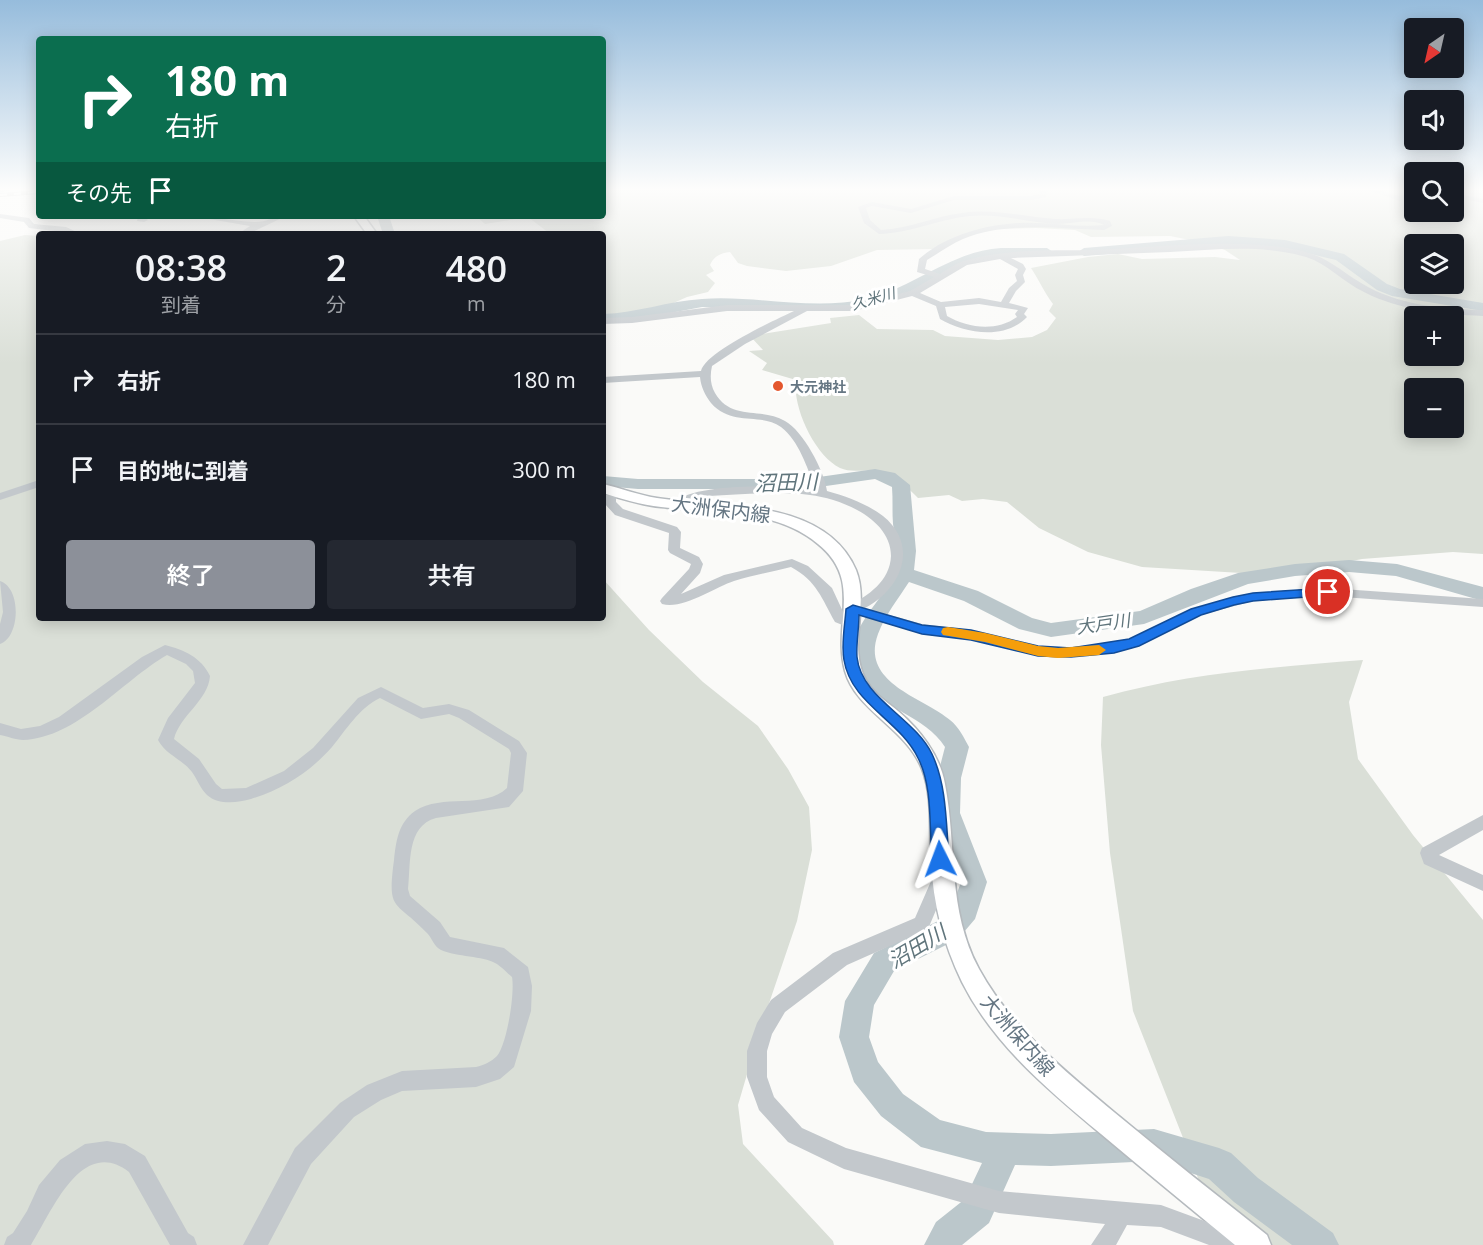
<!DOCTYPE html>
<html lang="ja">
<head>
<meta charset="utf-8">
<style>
  :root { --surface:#171b24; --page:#242831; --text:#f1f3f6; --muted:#9ea1a6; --line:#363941; --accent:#8c9099 }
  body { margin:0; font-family:"Open Sans","Noto Sans JP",sans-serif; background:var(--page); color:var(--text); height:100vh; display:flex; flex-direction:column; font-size:22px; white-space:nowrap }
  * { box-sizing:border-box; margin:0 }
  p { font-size:20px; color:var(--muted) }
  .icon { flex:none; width:33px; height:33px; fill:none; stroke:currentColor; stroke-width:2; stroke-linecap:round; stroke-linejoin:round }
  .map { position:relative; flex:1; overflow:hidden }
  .drawer { position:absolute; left:36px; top:231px; width:570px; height:390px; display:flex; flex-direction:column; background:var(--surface); border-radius:6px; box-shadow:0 3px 15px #0003 }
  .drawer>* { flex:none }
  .top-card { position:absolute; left:36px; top:36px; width:570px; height:183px; border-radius:6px; box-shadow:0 3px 15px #0003; background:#0b6e4f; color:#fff; overflow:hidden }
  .needle { width:39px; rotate:214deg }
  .fabs { position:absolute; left:1404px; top:18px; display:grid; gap:12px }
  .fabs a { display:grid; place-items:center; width:60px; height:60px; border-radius:6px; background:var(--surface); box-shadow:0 3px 15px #0003; font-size:30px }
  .pin { position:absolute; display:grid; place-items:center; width:51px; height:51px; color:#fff; margin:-26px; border:3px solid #fff; border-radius:50%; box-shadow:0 2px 6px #0007 }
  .me { position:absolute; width:66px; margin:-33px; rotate:357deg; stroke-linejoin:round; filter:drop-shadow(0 0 4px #0008) }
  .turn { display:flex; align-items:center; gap:21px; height:126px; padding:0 30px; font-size:27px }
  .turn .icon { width:78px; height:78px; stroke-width:2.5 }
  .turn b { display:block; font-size:42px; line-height:51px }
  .then { display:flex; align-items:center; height:57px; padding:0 30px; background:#0003; gap:12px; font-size:22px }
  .eta { display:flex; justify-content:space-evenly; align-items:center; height:102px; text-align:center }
  .eta b { font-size:36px; font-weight:600; line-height:42px }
  .cta { display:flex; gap:12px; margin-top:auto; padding:12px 30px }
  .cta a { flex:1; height:69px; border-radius:6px; background:var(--accent); color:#fff; font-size:24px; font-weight:600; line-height:69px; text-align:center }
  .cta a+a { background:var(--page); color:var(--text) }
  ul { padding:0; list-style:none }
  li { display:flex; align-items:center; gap:18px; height:90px; padding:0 30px; border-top:2px solid var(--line) }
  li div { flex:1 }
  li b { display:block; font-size:22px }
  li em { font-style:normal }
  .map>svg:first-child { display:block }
  .green { fill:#dadfd7; fill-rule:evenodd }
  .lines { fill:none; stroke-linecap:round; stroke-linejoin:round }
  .river { fill:#bbc7cb; fill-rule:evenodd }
  .major-casing { stroke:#b5babe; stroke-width:3 }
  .minor { fill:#c3c8cc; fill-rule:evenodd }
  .major { fill:#fff; fill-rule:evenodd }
  .rail-casing { stroke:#a2aab0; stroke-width:4 }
  .rail { stroke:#fff; stroke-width:2; stroke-dasharray:7; stroke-linecap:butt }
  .route { fill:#1a73e8; stroke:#114b97; stroke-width:1.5 }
  .slow { fill:#f59e0b }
  .poi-dot { fill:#e4572e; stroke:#fff; stroke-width:2 }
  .labels { text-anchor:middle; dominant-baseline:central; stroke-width:6; stroke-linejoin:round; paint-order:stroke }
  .far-poi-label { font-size:14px; font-weight:bold; fill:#657683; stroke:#fff; text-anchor:start }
  .far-water-label { font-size:15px; font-style:italic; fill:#60757c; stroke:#fff }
  .water-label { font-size:18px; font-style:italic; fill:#60757c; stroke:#fff }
  .near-street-label { font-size:20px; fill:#657683; stroke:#fff }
  .near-water-label { font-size:21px; font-style:italic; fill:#60757c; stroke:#fff }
</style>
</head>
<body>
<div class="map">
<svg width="1483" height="1245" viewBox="0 0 1483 1245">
  <rect width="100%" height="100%" fill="#fafaf8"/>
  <path class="green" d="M603 189H1414V212H1454V189H1483V554L1453 552 1362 559 1305 570 1258 574 1142 567 1088 552 1039 528 1007 502 983 499 962 501 949 495 918 498C906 486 895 474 876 471 864 469 851 473 840 468 815 456 792 407 796 380L762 370 767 363 749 351 763 350 750 336 831 323 830 318 859 315 877 329 933 330 945 336 998 340 1032 337 1047 330 1056 318 1049 311 1053 304C1044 292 1039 280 1031 268L1088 257 1118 254 1142 259 1215 257 1240 260 1225 250 1200 242 1170 236 1091 237 1075 230 1036 228 996 229 969 235 935 249 877 250 831 266 786 271 747 266 738 263 730 252C721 253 714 256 710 265L714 271 706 275 715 283 708 292 687 297 660 309 603 317V234L549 233 528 217 485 224 476 216H603ZM1414 244H1454V284H1414ZM1414 316H1454V356H1414ZM1414 388H1454V428H1414Z
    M25 235 39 236V618H603V579L649 630 703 682 758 726 788 769 809 807 812 850 797 921 760 1030 738 1105 743 1144 833 1241 834 1245H0V241Z
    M1363 660 1349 702 1358 759 1413 835 1483 920V1245H1221L1191 1158 1133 1011 1110 853 1101 745 1103 697C1188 673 1275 667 1363 660Z"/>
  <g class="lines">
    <path class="river" d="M377 216H389L395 234H383Z
      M1228 236 1285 240 1344 254 1387 284 1400 289 1483 303V311L1392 296 1377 290 1336 260 1285 248 1228 244 1084 256 1078 252 1084 248Z
      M1001 248H1047L1053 252 1047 256 1001 255 977 258 912 292 877 304 848 310 702 307 628 321 603 322V314C637 313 668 301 702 299 756 295 812 311 866 299 914 288 951 251 1001 248Z
      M875 469 895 473 910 485 916 551 914 570 978 591 1032 618 1051 623 1140 611 1191 589 1238 573 1295 564 1349 560 1397 564 1483 587V601L1396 576 1349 572 1295 576 1248 584 1144 624 1051 637 1019 629 964 601 909 582C898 599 885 615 878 634 860 683 922 697 950 720 959 727 964 738 969 747L961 778 960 813 987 882 975 919 958 939 894 971 874 1005 869 1037 878 1062 903 1094 940 1120 986 1132 1051 1134 1154 1129 1219 1148 1231 1153 1258 1178 1333 1233 1339 1245H1292L1234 1202 1209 1179 1154 1161 1051 1166 1015 1165 989 1223 962 1245H924L936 1222 965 1199 982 1163 921 1147 881 1116 854 1082 839 1037 845 1001 874 953 938 921 953 904 961 882 934 813 937 778 945 747C925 715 881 710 861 677 833 632 887 605 896 565 898 552 895 538 893 524 892 512 893 499 892 487L875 479 805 489H638L603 486V476L638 479H805Z"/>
    <g class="major-casing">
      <path id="major" d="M354 216H364L377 234H367Z
        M603 484C621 488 638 495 657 498 720 507 825 498 856 570 870 605 847 646 866 680 873 693 887 702 898 711 919 729 940 755 945 784 957 846 947 910 979 969 1012 1029 1067 1073 1120 1117 1168 1157 1218 1196 1267 1235L1271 1245H1235C1190 1208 1145 1171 1101 1134 1048 1090 993 1044 962 982 943 943 933 903 931 861 929 831 933 797 922 769 906 728 856 711 845 671 832 624 864 581 818 544 775 508 714 513 661 507 641 505 622 499 603 493Z"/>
    </g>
    <path class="minor" d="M0 189H15L0 193Z
      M1039 189H1047L1046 197 1031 200H954L911 213 872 206 866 208 870 220 881 230C909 229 935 216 962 213 994 208 1024 217 1055 219 1074 220 1091 215 1110 221L1112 226 1104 230C1059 229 1007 221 963 239 951 244 939 253 927 260L925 269 940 274C948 269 956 263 964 261 1006 248 1053 251 1096 250 1159 247 1250 236 1309 253 1332 260 1347 276 1368 287 1404 306 1444 309 1483 310V316C1442 314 1401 311 1364 292 1343 282 1328 264 1306 257 1262 244 1214 250 1170 252 1117 254 1064 256 1011 258L1023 264 1026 269 1023 275 1025 282 1016 291 1009 303 1028 308 1024 314 1027 317C1004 341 964 333 940 319L936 306 912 296 854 311H807L745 344 712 366C710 375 710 384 715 393 731 421 761 407 785 421 803 431 824 470 827 491 846 496 867 504 883 516 920 546 901 589 865 608L922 624 971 630 1038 646 1058 648 1115 643 1130 639 1191 609 1253 593 1328 588 1483 599V607L1328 596 1253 601 1201 615 1139 646 1115 653 1058 658 1038 656 971 640 922 634 848 612 846 609 848 606C868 596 890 581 891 556 891 519 842 499 810 495 780 491 740 494 709 496 698 497 686 507 676 505L674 503C693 482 787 486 815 488 807 467 799 441 781 427 759 412 732 427 711 403 705 395 701 387 700 377L603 383V377L701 371C705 352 775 320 794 311H727L632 323 603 324V318L632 317 727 305H854L910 291 934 277 917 272 919 259C945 236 984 225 1019 223 1047 221 1076 228 1104 225 1090 218 1073 224 1058 224 1029 223 1000 213 970 216 939 219 911 233 879 234L864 223 858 207 872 202 911 209 954 196H1031L1039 194ZM1000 259 1018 269 1015 275 1017 281 1009 288 1001 302 979 298 941 302 920 293 967 265ZM979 304 1018 310 1015 314 1017 317C996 332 968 328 947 316L945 307Z
      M1365 189H1376L1399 196 1414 190V195L1400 201Z
      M1454 193 1483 199V203L1454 197Z
      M0 214 29 218 34 224 66 227 81 234 29 228 24 222 0 218Z
      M138 216H146L145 218 148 220 144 222 137 221Z
      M192 216C213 216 233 221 254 222 264 223 275 216 286 216L248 234H238L250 226Z
      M39 480V487L0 500V493Z
      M615 490 621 493 616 498V502L623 509 677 527 681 532 680 548 699 557 703 564 700 573 681 594 724 575 792 559 808 566 832 588 845 616 857 621 859 624 852 629 835 622C822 599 817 581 791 567 772 572 753 575 734 581 715 587 683 610 662 604L660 601 662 598 689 569 691 564 670 553 668 550 669 533 615 515 604 503V497Z
      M0 581C22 588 20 638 0 644V624L3 612Z
      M165 645C184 650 201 657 210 676 208 701 180 715 174 739L199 759 216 784 222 789 246 788 284 771 313 748 358 698 381 687 423 708 449 704 469 710 519 741 527 753 523 791 509 807 436 818C406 826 411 864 408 889L410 896 440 922 450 937 504 948 528 967 532 986 531 1011 514 1067 500 1079 476 1087 402 1091 381 1100 354 1117 311 1164 268 1245H243L295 1148 340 1103 367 1085 402 1071 476 1067C484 1065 491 1062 497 1056 507 1044 515 993 512 977 507 973 501 966 495 963 483 956 457 957 441 950 434 947 432 938 427 933 395 899 387 913 394 860 396 842 398 823 415 811 442 793 484 810 507 788L511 753 509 749 459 718 449 714 421 719 380 698C359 708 346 730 332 747 310 772 283 789 251 799 237 803 218 805 207 795 200 788 197 779 192 772 182 759 166 755 158 740L168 718 195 683 193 671 186 664 167 655C122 681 77 738 23 740 16 740 7 736 0 735V723L21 729 40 726 59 717 142 657Z
      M1483 815V830L1439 855 1483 875V891L1424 864 1420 853 1422 848Z
      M941 870 947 872 950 877 928 929 847 965 785 1012 772 1034 767 1051V1077L774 1097 802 1128 846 1148 999 1191 1161 1205 1248 1237 1251 1245H1209L1161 1227 1127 1225 1116 1245H1091L1105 1224 999 1213 844 1169 788 1142 759 1110 747 1077V1051L757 1023 771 1000 833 953 915 918 935 872Z
      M107 1141 125 1144 145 1156 188 1233 194 1237 197 1245H170L129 1172C81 1135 51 1214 31 1245H4L7 1237 13 1233 27 1211 39 1185 60 1160 85 1144Z"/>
    <use href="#major" class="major"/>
    <g class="rail-casing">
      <path id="rail" d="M0 195 39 192"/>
    </g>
    <use href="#rail" class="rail"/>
  </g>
  <linearGradient id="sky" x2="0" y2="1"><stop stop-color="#96bcdc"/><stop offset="0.52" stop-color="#fdfdfc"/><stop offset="1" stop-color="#fdfdfc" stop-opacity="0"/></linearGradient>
  <rect width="1483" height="364" fill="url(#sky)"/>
  <path class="route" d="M1328 588 1335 592 1333 595 1253 601 1234 605 1201 615 1139 646 1114 653 1071 657 1038 656 971 640 922 634 859 615C859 629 856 644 857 657 861 698 915 718 932 754 947 786 946 824 949 859L947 864 940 866 934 864 932 859C929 827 933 787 918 758 900 720 851 704 844 660 841 644 845 625 846 609L853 605 922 625 971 630 1038 646 1071 648 1129 639 1191 609 1233 597 1253 593Z"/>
  <path class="slow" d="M948 627 985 633 1038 646 1058 648 1099 645 1106 650 1099 655 1058 658 1038 656 985 642 943 635 941 632 943 628Z"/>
  <circle class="poi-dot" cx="778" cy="386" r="6"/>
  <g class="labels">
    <g class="far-poi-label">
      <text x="790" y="386">大元神社</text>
    </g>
    <g class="far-water-label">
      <text transform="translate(873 298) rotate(-16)">久米川</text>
    </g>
    <g class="water-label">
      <text transform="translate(1103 623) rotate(-8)">大戸川</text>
    </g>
    <g class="near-street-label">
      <text transform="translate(721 509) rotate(7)">大洲保内線</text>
      <text transform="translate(1018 1035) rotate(49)">大洲保内線</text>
    </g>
    <g class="near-water-label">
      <text transform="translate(786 482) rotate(-2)">沼田川</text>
      <text transform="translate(917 946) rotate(-31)">沼田川</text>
    </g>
  </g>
</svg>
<div class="fabs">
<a><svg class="needle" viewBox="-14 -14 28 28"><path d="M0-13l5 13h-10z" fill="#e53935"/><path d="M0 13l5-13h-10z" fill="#9ea1a6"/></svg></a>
<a><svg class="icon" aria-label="sound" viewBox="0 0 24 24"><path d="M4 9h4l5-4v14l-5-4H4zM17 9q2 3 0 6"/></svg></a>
<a><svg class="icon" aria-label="search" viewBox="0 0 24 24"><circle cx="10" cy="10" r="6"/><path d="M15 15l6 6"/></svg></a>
<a><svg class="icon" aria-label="layers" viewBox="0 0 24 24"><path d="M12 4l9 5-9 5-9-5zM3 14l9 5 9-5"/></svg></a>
<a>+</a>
<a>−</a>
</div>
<div class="pin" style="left:1328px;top:592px;background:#d93025"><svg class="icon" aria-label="arrive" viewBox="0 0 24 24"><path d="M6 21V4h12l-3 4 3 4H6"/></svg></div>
<svg class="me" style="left:940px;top:859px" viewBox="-20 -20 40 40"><path d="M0-17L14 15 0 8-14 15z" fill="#1a73e8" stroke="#fff" stroke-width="4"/></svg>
<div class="top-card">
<div class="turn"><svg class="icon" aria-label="right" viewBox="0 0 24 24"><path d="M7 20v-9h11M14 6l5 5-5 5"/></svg><div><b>180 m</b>右折</div></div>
<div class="then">その先<svg class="icon" aria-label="arrive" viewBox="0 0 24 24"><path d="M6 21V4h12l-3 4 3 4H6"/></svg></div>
</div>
<section class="drawer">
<div class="eta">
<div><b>08:38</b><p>到着</p></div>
<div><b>2</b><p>分</p></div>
<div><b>480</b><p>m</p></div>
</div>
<ul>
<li><svg class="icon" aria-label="right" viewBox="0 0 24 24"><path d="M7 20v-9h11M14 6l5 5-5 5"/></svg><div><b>右折</b></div><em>180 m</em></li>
<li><svg class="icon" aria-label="arrive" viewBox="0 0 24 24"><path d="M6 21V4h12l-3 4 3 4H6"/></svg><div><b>目的地に到着</b></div><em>300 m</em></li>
</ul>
<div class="cta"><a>終了</a><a>共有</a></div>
</section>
</div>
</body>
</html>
